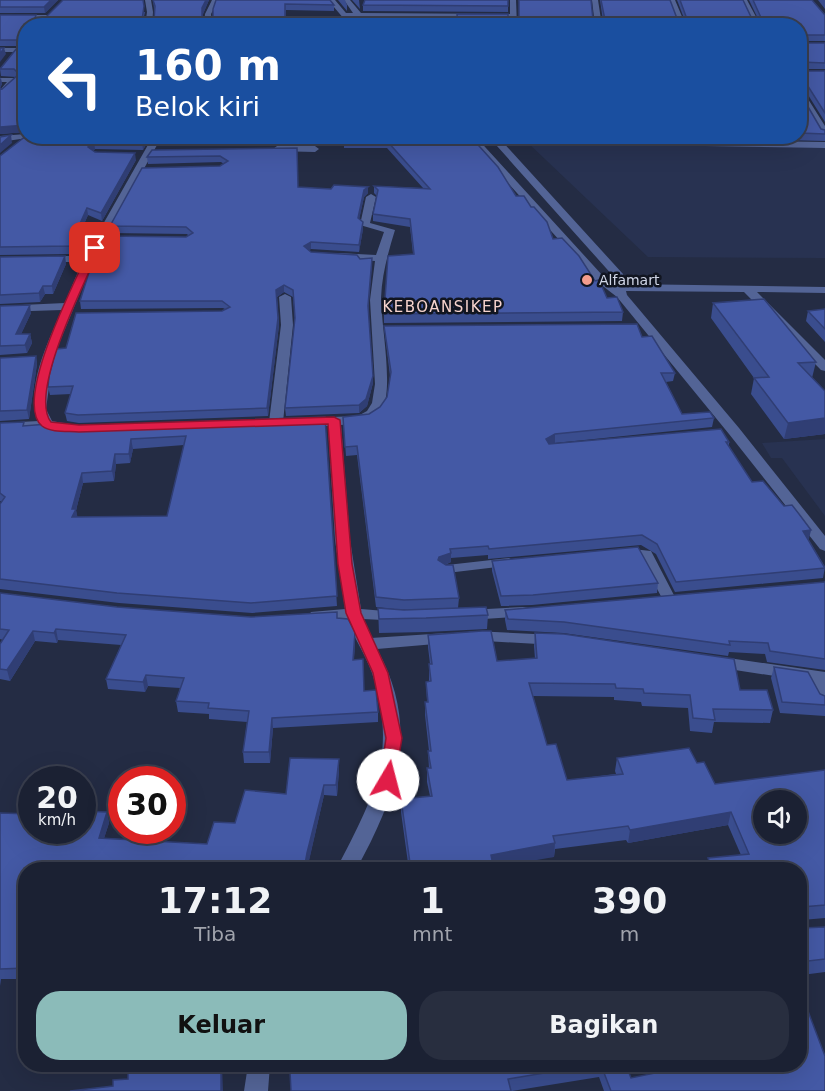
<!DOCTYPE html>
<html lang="id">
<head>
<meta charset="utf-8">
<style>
  :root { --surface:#1b2133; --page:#282e3f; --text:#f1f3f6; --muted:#a0a3ac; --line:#393e4e; --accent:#8bbbb9 }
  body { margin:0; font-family:"DejaVu Sans",sans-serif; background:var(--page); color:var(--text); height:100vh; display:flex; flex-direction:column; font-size:22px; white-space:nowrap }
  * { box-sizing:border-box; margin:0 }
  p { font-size:20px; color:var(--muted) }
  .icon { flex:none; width:33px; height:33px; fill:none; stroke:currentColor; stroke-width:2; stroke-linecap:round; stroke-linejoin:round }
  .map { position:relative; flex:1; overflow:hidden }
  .panel { position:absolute; left:18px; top:862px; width:789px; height:210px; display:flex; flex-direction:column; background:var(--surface); border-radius:24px; box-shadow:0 6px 24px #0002,0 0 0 2px var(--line) }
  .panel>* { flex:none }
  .top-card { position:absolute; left:18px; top:18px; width:789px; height:126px; border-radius:24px; box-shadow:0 6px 24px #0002,0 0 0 2px var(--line); background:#1a4fa0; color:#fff; overflow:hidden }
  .buttons { position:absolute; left:753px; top:790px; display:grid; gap:12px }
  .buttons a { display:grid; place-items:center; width:54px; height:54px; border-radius:50%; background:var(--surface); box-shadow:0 6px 24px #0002,0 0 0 2px var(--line); font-size:30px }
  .speed { position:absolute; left:18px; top:766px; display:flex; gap:12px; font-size:30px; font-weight:700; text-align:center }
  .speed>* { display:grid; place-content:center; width:78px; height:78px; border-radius:50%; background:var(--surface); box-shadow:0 6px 24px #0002,0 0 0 2px var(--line); line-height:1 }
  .speed small { font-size:15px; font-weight:400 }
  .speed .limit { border:9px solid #d22; background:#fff; color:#111 }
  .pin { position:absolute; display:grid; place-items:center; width:51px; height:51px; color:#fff; margin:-26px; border-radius:12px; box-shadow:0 3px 9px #0006 }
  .me { position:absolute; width:66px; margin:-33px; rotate:8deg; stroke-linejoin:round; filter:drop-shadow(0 0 4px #0008) }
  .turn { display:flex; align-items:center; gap:21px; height:126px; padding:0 18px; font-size:27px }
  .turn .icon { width:78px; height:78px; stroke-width:2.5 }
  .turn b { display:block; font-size:42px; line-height:51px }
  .eta { display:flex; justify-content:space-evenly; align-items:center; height:102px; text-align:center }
  .eta b { font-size:36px; font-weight:700; line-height:42px }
  .button { display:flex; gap:12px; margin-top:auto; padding:12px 18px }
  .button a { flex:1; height:69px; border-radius:24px; background:var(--accent); color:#111; font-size:24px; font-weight:700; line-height:69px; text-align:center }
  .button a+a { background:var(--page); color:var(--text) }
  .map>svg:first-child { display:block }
  .built { fill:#283251 }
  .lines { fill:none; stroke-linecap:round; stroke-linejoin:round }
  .service { fill:#536496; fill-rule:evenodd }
  .minor { fill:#536496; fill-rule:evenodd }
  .wall { fill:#3a4d8e; fill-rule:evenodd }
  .shaded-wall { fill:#303e74 }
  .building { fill:#4459a5; stroke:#303e74; stroke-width:1.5; fill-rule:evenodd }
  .route { fill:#e11d48; stroke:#92132f; stroke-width:1.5 }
  .poi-dot { fill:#f49d8d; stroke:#111520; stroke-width:2 }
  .labels { text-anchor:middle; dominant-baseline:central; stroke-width:5; stroke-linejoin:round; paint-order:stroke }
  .far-poi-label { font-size:14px; fill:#d1d7e7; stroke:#111520; text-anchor:start }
  .far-quarter-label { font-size:15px; letter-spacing:1.5px; fill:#f6d3cd; stroke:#111520 }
</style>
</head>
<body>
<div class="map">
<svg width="825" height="1091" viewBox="0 0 825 1091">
  <rect width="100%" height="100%" fill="#242c44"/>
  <path class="built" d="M526 141 825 148V258L648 257Z
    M825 439V516L782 458H771L762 443Z"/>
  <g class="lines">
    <path class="service" d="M623 548 651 551 677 601 675 604H665L641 558 618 555 616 552Z
      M509 558 516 562 514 565 447 573 440 569 447 565Z"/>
    <path class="minor" d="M145 0H151L153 12 152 26H145L147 12Z
      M212 0H218L211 14 212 26H204L205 14Z
      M328 0H335L346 13H353L344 0H350L361 13 510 14V0H516L517 26H509L510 18 364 17 370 26H363L357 17H350L357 26H350Z
      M592 0H598L602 26H595Z
      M669 0H675L686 26H679Z
      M741 0H747L761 26H754Z
      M0 15H48L51 17 48 19H0Z
      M0 48H26V52H0Z
      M0 78H14L18 80 3 93H0V90L7 82H0Z
      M800 91H803L825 126V136L822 135 800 99Z
      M26 134V136H41L0 142V136Z
      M153 136H162L94 259 53 358 46 409 52 421 73 425 75 428 68 432 47 428 0 431V423L39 421C24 389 49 340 62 310L0 312V306L65 303 82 262H47L42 259 47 256H85Z
      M466 136H475L603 276 613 284 614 277 488 136 825 142V148L587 144 499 138 623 274 625 284 825 287V293L757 292 825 360V371L821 370 744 292 626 291 627 295 739 428 825 536V551L820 549 729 434 617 297 595 280Z
      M277 146H315L319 149 315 152 274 151 273 149Z
      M371 194 376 197 370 223 395 230C388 253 382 274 381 298 381 324 394 390 382 409 374 424 356 424 341 425L350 540 361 609 397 612 403 613 405 617 403 621 363 619 371 638 447 633 453 634 455 638 453 642 447 643 377 649C421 729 397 795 356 870H336C372 800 399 754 372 673 365 654 354 638 347 619L311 620 309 616 311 612 345 609 335 540 328 426H305L298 422 305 418 358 416 367 411 372 403 375 384 370 300 375 261 338 259 333 256 338 253 376 255 384 232 360 225 366 197Z
      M285 294 291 297 293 325 283 422 276 426 269 422 281 325 279 297Z
      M523 607 529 608 531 612 529 616 469 620 463 619 461 615 463 611 469 610Z
      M474 631 555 635 561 636 563 640 561 644 555 645 468 640 466 636 468 632Z
      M715 656 825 672V706L819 704 807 681 709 666 707 662 709 658Z
      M248 1065H270L268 1091H244Z"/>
  </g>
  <path class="wall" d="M0 0H58L45 13H0Z
    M153 0H209L203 14V21H213L216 0 334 5V11L286 10 285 26H26V46H0V15H36V19L43 20 145 12 143 21 144 22 154 20V8Z
    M338 0H345L347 5V11Z
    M352 0H359L360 9Z
    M508 0V12L363 11V5Z
    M600 0H670L678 21H685L677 0H743L753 21H759L749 0H812L825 15V41H800V42L801 43H825V69H800L801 71H825V122L805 90 800 89V26L508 21 593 20 596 22H603V21Z
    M818 0H825V9Z
    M26 47V132L0 134V77L2 84 0 88 2 89 16 77 1 76 0 69Z
    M800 93 821 129 825 130V141L658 137 800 136Z
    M26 136H151L143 150 95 149 93 151 136 160 102 221 88 215 71 254 0 255V156Z
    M159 136H470L516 196 553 239 607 298 623 312 622 321 384 323V314L413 254 410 227 373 221V214L377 196 374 193V186L423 188 387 148H344V145L315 144 159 146 158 139Z
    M297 148 298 187 331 189 368 187V193L364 197 359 219 363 222V229L359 252 311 249 308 250 311 252 360 259 372 258 368 311 373 383 367 406 359 413 286 416 285 408 295 318 293 297 284 292 277 297 279 325 268 416 79 423 67 421 65 413 71 394 50 395 48 387 66 348 222 311 225 309 223 308 81 309 80 301 189 236 187 234 111 233 110 226 224 164 221 162 148 164 147 157Z
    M65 256 66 264 53 294H45L40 302 0 304V257Z
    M713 303 816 362 812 378 825 391V434L784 439 751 394 754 378 711 318Z
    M0 306 31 313 21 334H30L32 343 27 353 0 355Z
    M825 309V342L806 321 808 311Z
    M384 326 642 337 675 373 673 381 666 382 682 414 714 418 712 427 555 443 553 444 729 442V446L752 482 784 506 811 530 808 539 825 567 823 578 675 592 656 554 641 545 488 559V555L451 558V562L445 565 459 598 458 608 404 610 376 607 357 455 346 456 343 417 369 414 380 407 387 397 390 376 385 334Z
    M36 356 37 364 29 419 0 421V358Z
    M325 417 337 606 252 613 119 603 0 589V504L2 502 0 501V423L25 426H77ZM184 445 167 516 77 517 76 510 83 483 114 481 116 464 130 463 133 449Z
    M492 561 658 583 657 593 532 605 501 606 492 571Z
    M825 582V670L767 662 765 654 729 652 728 656 563 633 507 630 505 620V610Z
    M0 593 117 607 251 617 337 618 355 642 354 660 364 691 378 712V722L273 728 270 763H244L243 752 247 722 209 719V714L178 712 176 701 180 688 148 686 145 692 108 689 106 679 121 645 58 640 57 643 35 641 10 681 0 679V644L3 640 0 639Z
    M378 608 488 615 487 629 426 632 379 633Z
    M535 633 740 690 773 710 770 723 714 722 712 733 690 731 688 708 642 706 641 702 614 700V697L533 696 547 745 567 780 616 774 615 771 617 758 697 763 715 784 825 770V918L802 920V928L825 927V972L802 975 805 983 801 995 825 1091H604L599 1077 512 1091 299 1070V1065H626L631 1078 664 1071 663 1065H800V870L651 869 708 861V858L741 855 728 825 628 843 626 840 555 849 554 857 408 863 401 812V799L430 796 427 782V768H429L428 751H429L425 715V702H427L426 682 429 681V664H430L428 647V635L497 661 535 659 534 646Z
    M774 667 825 696V716L780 713 771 678Z
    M339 770 337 796 324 795 308 864 26 870V979H1L0 986V813L32 814 107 812 109 823 104 838 207 844 235 823 286 794Z"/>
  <path class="shaded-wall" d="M51 0H58L45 13 44 7Z
    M206 0H209L203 14 202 26V8Z
    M4 48 6 54 0 62V54Z
    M1 78 2 84 0 88V79Z
    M25 125 26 132 0 134V127Z
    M11 135 12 143 0 153V145Z
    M146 136H151L143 150 142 142Z
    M94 142 95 149 89 155 88 147Z
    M135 153 136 160 102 221 101 213Z
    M368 187V193L364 197 358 225V218L364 190Z
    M87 208 88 215 71 254 70 246Z
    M363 222V229L359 252V245Z
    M311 242V249L304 253V246Z
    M65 256 66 264 53 294 52 286Z
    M372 258V265L368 313V306Z
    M284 285V292L277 297 276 290Z
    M43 286 45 294 40 302 39 293Z
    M30 305 31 313 17 343 16 334Z
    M278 318 279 325 268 416 267 408Z
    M30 334 32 343 27 353 25 345Z
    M36 356 37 364 29 419 27 410Z
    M373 376V383L367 406 359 413V405Z
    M825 418V434L784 439 788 423Z
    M555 434V443L546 448V439Z
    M131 439 133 449 130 463 129 454Z
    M115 454 116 464 114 481 112 471Z
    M82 473 83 483 76 510 78 519 72 517V509Z
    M811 530 809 539 801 540 803 531Z
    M451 553V562L439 567 438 560 439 557Z
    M56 629 58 640 57 643 54 633Z
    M33 631 35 641 10 681 7 670Z
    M355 632V642L353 670V660Z
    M146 675 148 686 145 692 143 682Z
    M272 718 273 728 270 763 269 752Z
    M339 759V770L337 796 336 785Z
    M324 785V795L307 870H304L307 853Z
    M107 812 109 823 101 848 99 838Z
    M731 812 728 825 628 843 630 830Z
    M555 843 554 857 491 868V855Z
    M26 912V936L23 949 20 938Z
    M221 1065H222L223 1091H221Z"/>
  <path class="building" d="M0 0H51L44 7H0Z
    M63 0H143L144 6 142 20 144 22 154 20 155 6 153 0H206L202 8V21H213V9L216 0H330L334 5 285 4V26H26V40H0V15H36L35 18 43 20Z
    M365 0H508V6L363 5Z
    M519 0H591L593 20 596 22H603L605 20 601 0H670L678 21 688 22 680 0H743L753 21 763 22 753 0H812L825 15V35H801L800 39V26H458L457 14H508V21L519 22Z
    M800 41 801 43H825V63L801 62 800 67Z
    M26 47V125L0 127V88L2 89 19 74 14 69H0L17 48Z
    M0 48H4L0 54Z
    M800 69 801 71H825V113L806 83H800V84Z
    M800 93 821 129 825 130V134L800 133Z
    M11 135 0 145V137Z
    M26 136H146L142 142H94L88 147 95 152 135 153 101 213 87 208 70 246 0 247V156Z
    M159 136H470L498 167 516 196H524L531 207H534L547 222 553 239 562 238 579 256 595 281 599 280 607 298 617 297 623 312 384 314 388 256 414 254 410 219 373 214 378 190 374 186 430 189 387 141H344V137H315L158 139Z
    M297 148 298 187 331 189 334 185 368 187 364 190 358 218 363 222 359 245 311 242 304 246 311 252 357 255 360 259 372 258 368 306 373 376 366 399 359 405 285 408 295 318 293 290 284 285 276 290 278 318 267 408 78 415 65 413 73 386 48 387 49 376 56 349 66 348 76 313 222 311 230 307 222 301H80L90 269 104 236 186 237 193 233 186 227 110 226 142 168 220 166 228 161 220 156 147 157 152 150Z
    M65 256 52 286H43L39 293 0 295V257Z
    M764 299 816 362 798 363 825 391V418L788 423 754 378 769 377 713 303Z
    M30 305 16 334H30L25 345 0 346V306Z
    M825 309V329L808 311Z
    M637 324 642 337 652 336 675 373H661L682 414 710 412 714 418 555 434 546 439 549 444 721 429 729 442H726L752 482 763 481 784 506 792 505 799 514 811 530 803 531 825 568 676 582 657 544 642 535 489 549 488 546 450 549 451 553 439 557 438 560 446 565H453L459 598 404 600 376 597 357 446 345 447 343 417 369 414 380 407 387 397 391 372 384 326Z
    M36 356 27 410 0 411V358Z
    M325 417 337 596 251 603 117 593 0 579V504L5 497 0 493V423L24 422 23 426 61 423 77 426ZM186 436 167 516 72 517 76 509H72L82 473 112 471 115 454H129L131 439Z
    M638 547 658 583 533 595 501 596 492 561Z
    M825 582V659L770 651 768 643 729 641 730 645 564 622 508 619 505 610Z
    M0 593 117 607 251 617 337 612V618L348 619 355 632 353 660 363 659 364 691 376 690 378 712 272 718 269 752H243L249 711 208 708 209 703 176 701 184 678 146 675 143 682 106 679 126 635 56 629 54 633 33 631 7 670 0 669V644L9 630 0 629Z
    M486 607 488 615 426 618 379 619 378 608 404 610Z
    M482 631H491L497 661 537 658 535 633 564 634 734 659 740 690H767L773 710 713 709 715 720 693 718 690 695 644 693 643 689 616 688 615 684 529 683 547 745 556 744 567 780 623 774 617 758 689 748 697 763 704 762 715 784 825 770V905L802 907V928L825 927V959L800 962V870H606L650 865 651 869 709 861 708 858 749 854 731 812 630 830 628 826 553 836 555 843 491 855 494 870H403L402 864 410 863 401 799 432 796 427 768H431L428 751H431L425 702H428L426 682 431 681 429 664H432L428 635ZM764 801H796V834H764Z
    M774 667 808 672 820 694 825 696V705L782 702Z
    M290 758 339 759 336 785H324L307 853 304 870H26V912L20 938H26V968L0 969V813L32 814V831H82V811L107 812 99 838 207 844 214 822 235 823 245 790 286 794Z
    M800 968 805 983 800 984Z
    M800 990 825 1056V1091H611L601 1065H626L631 1078 670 1070 669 1065H800Z
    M128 1065H221V1091H70L113 1086V1080L128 1079Z
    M299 1065H593L508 1079 511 1091H291L290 1072 299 1070Z"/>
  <path class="route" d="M95 245 100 248C86 280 28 393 51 422L79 425 334 417 340 420 352 564 361 613 388 673 402 738 394 785 388 787 382 785 380 780 386 738 373 673 346 613 338 564 328 424 79 432C68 431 51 433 42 426 12 401 77 278 90 248Z"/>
  <circle class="poi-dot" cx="587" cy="280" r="6"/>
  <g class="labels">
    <g class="far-poi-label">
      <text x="599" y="280">Alfamart</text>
    </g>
    <g class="far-quarter-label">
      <text x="443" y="307">KEBOANSIKEP</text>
    </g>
  </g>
</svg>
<div class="buttons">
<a><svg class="icon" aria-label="sound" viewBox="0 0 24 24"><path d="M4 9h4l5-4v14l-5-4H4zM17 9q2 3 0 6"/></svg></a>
</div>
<div class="speed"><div>20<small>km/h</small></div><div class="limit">30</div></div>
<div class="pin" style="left:95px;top:248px;background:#d93025"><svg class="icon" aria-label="arrive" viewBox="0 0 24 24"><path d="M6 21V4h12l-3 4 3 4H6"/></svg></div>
<svg class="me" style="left:388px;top:780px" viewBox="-20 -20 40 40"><circle r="19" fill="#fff"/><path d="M0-13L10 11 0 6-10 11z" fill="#e11d48"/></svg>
<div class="top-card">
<div class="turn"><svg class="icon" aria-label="left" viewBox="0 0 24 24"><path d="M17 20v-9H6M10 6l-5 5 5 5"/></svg><div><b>160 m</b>Belok kiri</div></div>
</div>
<section class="panel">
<div class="eta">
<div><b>17:12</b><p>Tiba</p></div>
<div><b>1</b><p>mnt</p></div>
<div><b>390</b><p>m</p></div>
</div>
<div class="button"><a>Keluar</a><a>Bagikan</a></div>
</section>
</div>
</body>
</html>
